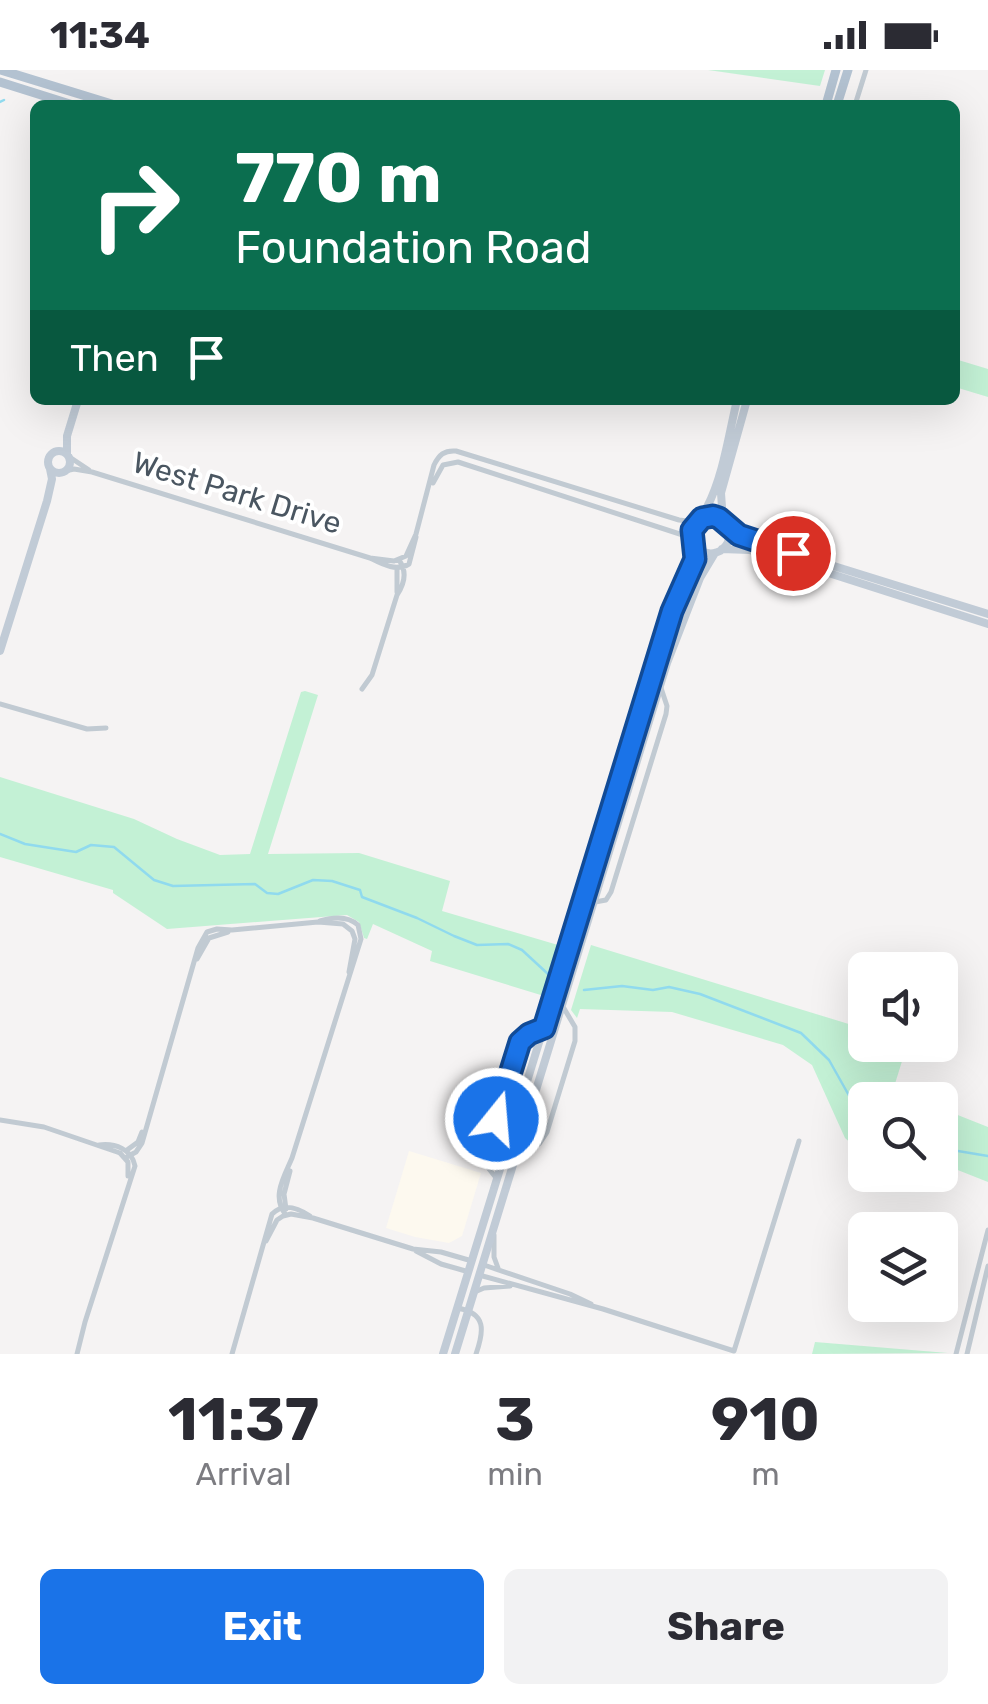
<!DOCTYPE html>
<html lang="en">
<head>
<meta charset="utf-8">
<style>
  :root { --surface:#fff; --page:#f2f2f3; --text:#2b2b33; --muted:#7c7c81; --accent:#1a73e8 }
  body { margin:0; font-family:Rubik,sans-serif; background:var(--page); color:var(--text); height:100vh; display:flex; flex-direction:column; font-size:38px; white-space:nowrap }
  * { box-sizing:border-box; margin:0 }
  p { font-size:32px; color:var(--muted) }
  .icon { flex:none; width:55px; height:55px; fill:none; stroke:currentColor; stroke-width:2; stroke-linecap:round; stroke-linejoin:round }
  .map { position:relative; height:1284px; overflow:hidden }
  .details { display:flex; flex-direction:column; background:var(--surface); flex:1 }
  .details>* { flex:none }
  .guide { position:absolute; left:30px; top:30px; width:930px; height:305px; border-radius:15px; box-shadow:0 10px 40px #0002; background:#0b6e4f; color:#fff; overflow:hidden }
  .controls { position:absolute; left:848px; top:882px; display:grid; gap:20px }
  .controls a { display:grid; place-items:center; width:110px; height:110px; border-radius:15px; background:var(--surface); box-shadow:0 10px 40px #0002; font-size:50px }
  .pin { position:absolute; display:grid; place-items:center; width:85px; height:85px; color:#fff; margin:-42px; border:5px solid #fff; border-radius:50%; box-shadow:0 2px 10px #0007 }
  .me { position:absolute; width:110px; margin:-55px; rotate:17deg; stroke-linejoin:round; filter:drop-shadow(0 0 8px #0008) }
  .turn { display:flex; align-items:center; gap:35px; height:210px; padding:0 40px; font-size:45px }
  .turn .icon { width:130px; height:130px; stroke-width:2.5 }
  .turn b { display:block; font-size:70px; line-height:85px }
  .then { display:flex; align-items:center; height:95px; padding:0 40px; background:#0003; gap:20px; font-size:38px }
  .eta { display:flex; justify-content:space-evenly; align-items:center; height:170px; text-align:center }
  .eta b { font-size:60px; font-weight:700; line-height:70px }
  .action { display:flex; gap:20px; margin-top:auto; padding:20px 40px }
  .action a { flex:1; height:115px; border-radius:15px; background:var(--accent); color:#fff; font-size:40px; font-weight:700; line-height:115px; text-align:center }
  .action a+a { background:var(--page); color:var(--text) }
  .status { display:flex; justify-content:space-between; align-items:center; height:70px; padding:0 50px; background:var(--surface); direction:ltr }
  .status svg { height:28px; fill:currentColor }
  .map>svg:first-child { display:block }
  .commercial { fill:#fdf9ef }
  .green { fill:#c3f1d5 }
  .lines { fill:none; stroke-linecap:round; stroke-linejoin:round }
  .stream { stroke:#90daee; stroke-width:2.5 }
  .street { stroke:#c1cad2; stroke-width:5 }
  .secondary { stroke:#c1cbd6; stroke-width:8 }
  .primary { stroke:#b3c2d1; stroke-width:9 }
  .route-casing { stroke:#114b97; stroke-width:25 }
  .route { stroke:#1a73e8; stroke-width:18 }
  .labels { text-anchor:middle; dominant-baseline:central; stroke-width:8; stroke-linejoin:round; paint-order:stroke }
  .street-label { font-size:30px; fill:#4a5661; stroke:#fff }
</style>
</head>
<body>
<div class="status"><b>11:34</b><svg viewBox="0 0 49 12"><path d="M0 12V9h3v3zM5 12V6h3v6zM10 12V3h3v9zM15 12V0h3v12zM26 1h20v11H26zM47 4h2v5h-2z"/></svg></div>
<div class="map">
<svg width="988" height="1284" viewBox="0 0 988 1284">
  <rect width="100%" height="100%" fill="#f5f3f3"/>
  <path class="commercial" d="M409 1081 481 1103 462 1166 449 1173 415 1167 386 1158Z"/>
  <path class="green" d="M708 0H825L820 16Z
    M955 289 988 299V327L955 317Z
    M305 621 318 625 268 784 359 783 450 811 442 841 558 875 544 926 430 891 432 881 373 854 367 869 364 868 359 852 347 845 167 859 113 823V820L0 787V707L134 749 177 769 220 785 250 784 301 622Z
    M591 875 865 959V975H907L890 1030H865V1086L845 1068 812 995 783 975 672 942 580 939 577 948 571 940Z
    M940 1038 988 1057V1112L940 1093Z
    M815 1272 948 1283 812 1284Z"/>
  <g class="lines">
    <path class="stream" d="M0 32 4 30
      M0 764 25 774 76 782 91 775 114 777 154 810 173 816 255 814 267 823 278 824 313 810 332 811 360 820 362 827 417 848 454 866 477 875 508 874 522 880 548 904
      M584 920 622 916 653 920 669 917 700 924 801 963 829 990 856 1038 865 1046
      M940 1078 988 1086"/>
    <path class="street" d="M855 35 866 0
      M68 386 89 400
      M65 401 74 399 92 402 370 488C382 494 396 502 409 494L416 467
      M433 413 443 395 458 392 692 468
      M370 488 394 491 406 486 416 464 434 395C439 385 444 380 456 381L679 450 696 452
      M397 498V522
      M362 619 372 605 397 525C405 513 407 501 399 490
      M0 634 87 659 106 658
      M595 832 606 830 611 822 666 644 667 636 661 618
      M197 889 209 868 228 862
      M0 1050 44 1057 120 1083 128 1092V1106
      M127 1080 138 1072 142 1062
      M518 1081 539 1074 547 1062 575 971V957L562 935
      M125 1088 136 1082 142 1073 198 878 207 862 217 859 232 860 318 852 343 854 352 861 355 869 349 902
      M497 1109 486 1095 485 1082 520 973 541 959
      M286 1139 284 1124 290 1101
      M286 1145C271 1127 284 1107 292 1088L361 869 358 855C347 845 333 847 320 851
      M494 1165V1187L498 1198
      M266 1171 277 1150 283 1146 291 1144 313 1148 413 1179 441 1182 472 1191
      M416 1181 441 1194 469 1202
      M484 1195 570 1224 591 1234
      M479 1205 603 1239 734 1281
      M477 1221 484 1218 510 1216
      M457 1238C487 1243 484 1261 476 1284
      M734 1281 799 1071
      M77 1284 85 1252 135 1096C132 1079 115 1073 99 1075
      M232 1284 272 1144C284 1132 298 1138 310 1146
      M956 1284 988 1160
      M967 1284 988 1196"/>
    <path class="secondary" d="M48 392a11 11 0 1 1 22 0a11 11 0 1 1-22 0Z
      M67 384V366L78 330
      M697 451C723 435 741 468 720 481 707 488 691 478 691 464 692 453 702 446 707 437 723 407 729 363 737 330
      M723 451 721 423 747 330
      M727 457 750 470 988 544
      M722 479 749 480 791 491 988 554
      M0 581 47 431 52 409 50 399
      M443 1284 672 541C681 517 699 497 693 471
      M455 1284 667 593 700 508 715 483"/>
    <path class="primary" d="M1 0 115 35
      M0 12 73 35
      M826 35 836 0
      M837 35 848 0"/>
  </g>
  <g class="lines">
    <g class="route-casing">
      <path id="route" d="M496 1049 520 972 529 964 544 958 672 541 695 489 692 460 702 448 713 446 719 448 739 465 793 483"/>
    </g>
    <use href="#route" class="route"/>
  </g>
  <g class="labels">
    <g class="street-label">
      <text transform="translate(237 423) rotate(17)">West Park Drive</text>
    </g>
  </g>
</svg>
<div class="controls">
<a><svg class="icon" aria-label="sound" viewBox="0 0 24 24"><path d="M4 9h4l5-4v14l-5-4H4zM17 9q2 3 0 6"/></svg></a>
<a><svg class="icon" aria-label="search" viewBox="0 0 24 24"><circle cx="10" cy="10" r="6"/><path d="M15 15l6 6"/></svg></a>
<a><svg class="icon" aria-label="layers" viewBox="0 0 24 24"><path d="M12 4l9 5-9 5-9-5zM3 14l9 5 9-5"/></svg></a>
</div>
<div class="pin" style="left:793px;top:483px;background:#d93025"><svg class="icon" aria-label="arrive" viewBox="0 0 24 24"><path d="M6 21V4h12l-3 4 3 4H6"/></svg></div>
<svg class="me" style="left:496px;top:1049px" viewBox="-20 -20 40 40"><circle r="17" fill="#1a73e8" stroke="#fff" stroke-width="3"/><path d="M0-11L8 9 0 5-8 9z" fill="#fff"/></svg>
<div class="guide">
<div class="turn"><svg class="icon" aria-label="right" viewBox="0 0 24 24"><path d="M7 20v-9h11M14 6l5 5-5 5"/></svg><div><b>770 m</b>Foundation Road</div></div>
<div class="then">Then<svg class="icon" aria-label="arrive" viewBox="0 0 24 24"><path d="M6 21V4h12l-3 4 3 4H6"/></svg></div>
</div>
</div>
<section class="details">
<div class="eta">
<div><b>11:37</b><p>Arrival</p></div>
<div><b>3</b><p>min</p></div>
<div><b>910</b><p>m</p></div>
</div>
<div class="action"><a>Exit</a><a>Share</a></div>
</section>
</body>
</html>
